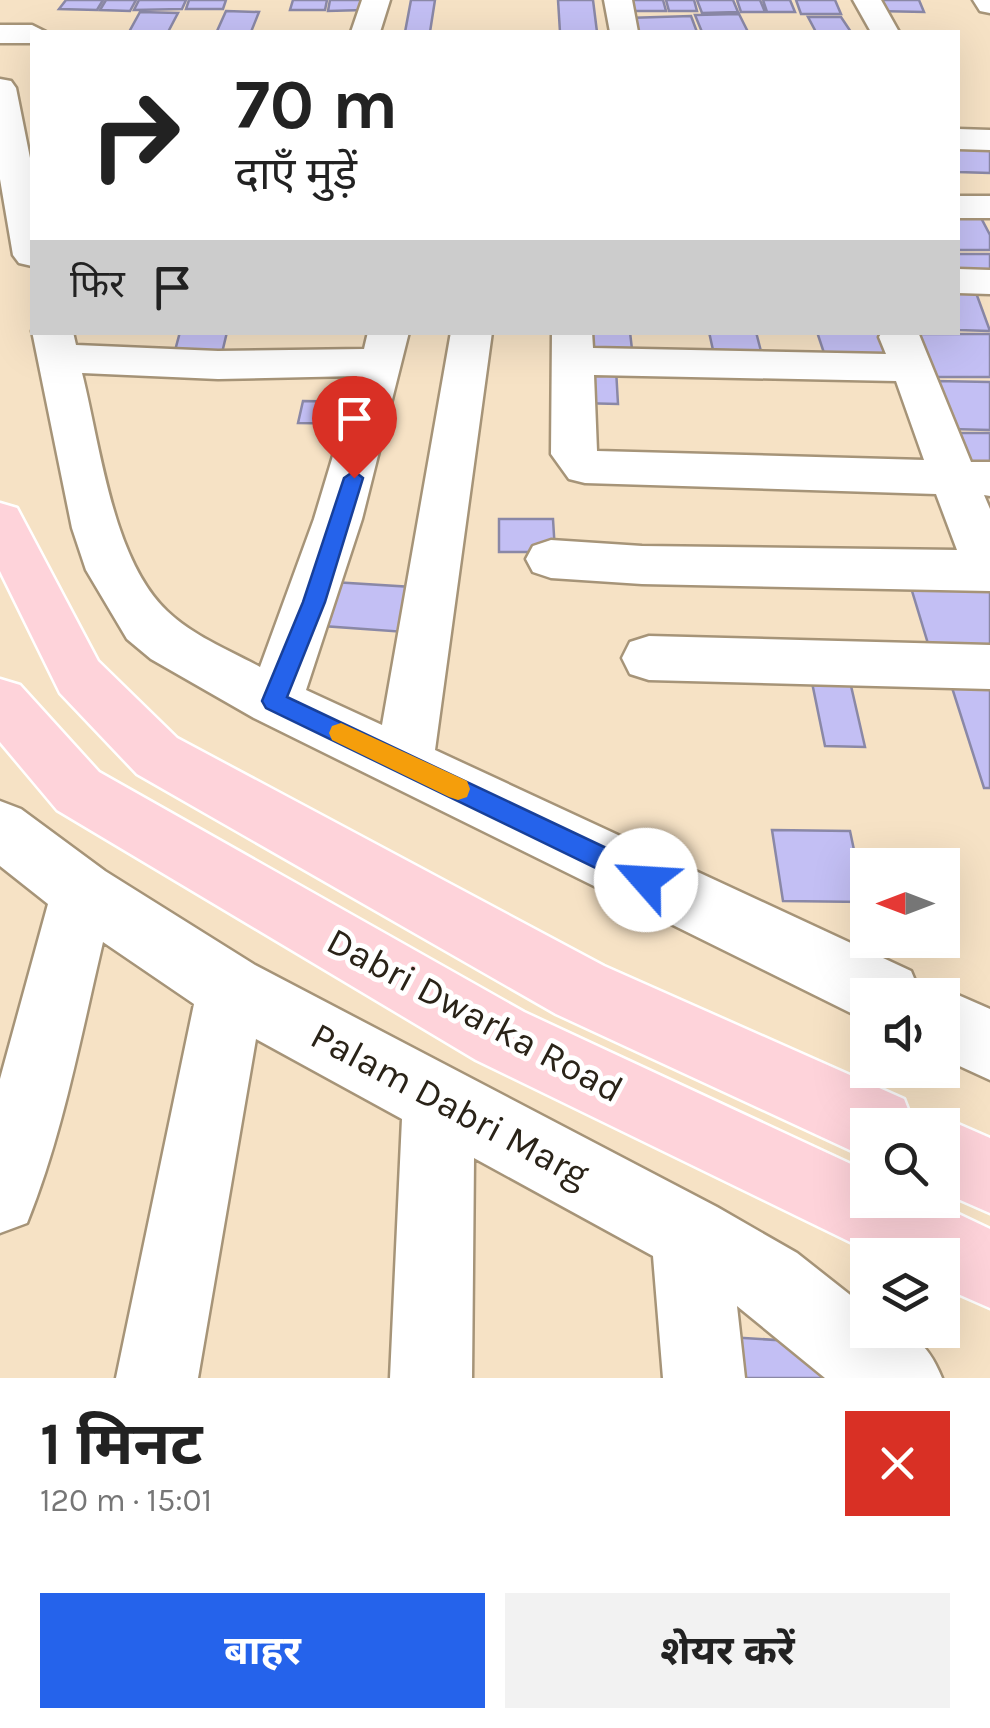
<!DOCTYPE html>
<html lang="hi">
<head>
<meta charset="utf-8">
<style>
  :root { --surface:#fff; --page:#f2f2f2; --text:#222; --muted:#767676; --accent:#2563eb }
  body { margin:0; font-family:Karla,"Noto Sans Devanagari",sans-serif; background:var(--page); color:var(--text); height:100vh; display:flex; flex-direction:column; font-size:38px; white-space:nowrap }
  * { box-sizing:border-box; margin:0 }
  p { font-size:32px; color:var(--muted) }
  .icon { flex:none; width:55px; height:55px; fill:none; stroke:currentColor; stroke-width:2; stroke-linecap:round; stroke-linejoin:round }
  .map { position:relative; height:1378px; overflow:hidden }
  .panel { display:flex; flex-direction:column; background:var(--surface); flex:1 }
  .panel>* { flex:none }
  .top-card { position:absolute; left:30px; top:30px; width:930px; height:305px; border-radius:0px; box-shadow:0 10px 40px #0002; background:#fff; color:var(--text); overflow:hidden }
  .needle { width:65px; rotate:270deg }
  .tools { position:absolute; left:850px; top:848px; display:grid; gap:20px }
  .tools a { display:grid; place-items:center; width:110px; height:110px; border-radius:0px; background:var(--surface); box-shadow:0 10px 40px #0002; font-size:50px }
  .pin { position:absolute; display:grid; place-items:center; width:85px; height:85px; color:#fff; margin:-102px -42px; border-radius:50% 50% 50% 0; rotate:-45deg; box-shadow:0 0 10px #0007 }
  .pin .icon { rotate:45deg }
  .me { position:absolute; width:110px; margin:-55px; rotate:296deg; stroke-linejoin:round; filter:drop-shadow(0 0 8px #0008) }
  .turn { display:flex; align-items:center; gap:35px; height:210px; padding:0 40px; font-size:45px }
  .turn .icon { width:130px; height:130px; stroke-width:2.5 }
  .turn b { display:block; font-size:70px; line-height:85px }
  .then { display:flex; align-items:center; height:95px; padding:0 40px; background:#0003; gap:20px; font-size:38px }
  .round { display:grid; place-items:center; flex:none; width:105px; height:105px; border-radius:0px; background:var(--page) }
  .summary { display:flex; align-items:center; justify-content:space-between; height:170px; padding:0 40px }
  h1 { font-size:60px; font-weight:700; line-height:75px }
  .button { display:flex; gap:20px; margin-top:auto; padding:20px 40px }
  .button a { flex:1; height:115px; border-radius:0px; background:var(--accent); color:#fff; font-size:40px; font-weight:700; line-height:115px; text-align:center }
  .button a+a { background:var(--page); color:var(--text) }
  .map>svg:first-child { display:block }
  .building { fill:#c3bff4; stroke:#8a88a6; stroke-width:2.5 }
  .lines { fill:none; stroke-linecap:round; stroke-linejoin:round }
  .minor-casing { stroke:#a69478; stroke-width:5 }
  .major-casing { stroke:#fff; stroke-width:5 }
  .minor { fill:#fff; fill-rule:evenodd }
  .major { fill:#fed3da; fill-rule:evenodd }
  .route { fill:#2563eb; stroke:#184099; stroke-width:2.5 }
  .slow { fill:#f59e0b }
  .labels { text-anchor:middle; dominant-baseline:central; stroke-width:10; stroke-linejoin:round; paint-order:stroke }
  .near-street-label { font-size:38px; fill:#2a2318; stroke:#fff }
</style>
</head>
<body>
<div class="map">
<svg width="990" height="1378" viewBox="0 0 990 1378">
  <rect width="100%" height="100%" fill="#f6e2c5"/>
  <path class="building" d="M66 0H103L97 10 59 9Z
    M106 0H136L130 11 100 10Z
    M139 0H186L182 9 134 10Z
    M189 0H226L223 9H186Z
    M293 0H327L325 10H290Z
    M330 0H365L364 10 328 11Z
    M411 0H435L430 32H405Z
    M558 0H593L597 32H560Z
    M621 0H663L666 11H623Z
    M666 0H694L697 11H669Z
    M697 0H733L738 12 702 13Z
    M737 0H760L765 12H741Z
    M763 0H790L795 12H767Z
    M796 0H835L841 14H801Z
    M872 0H919L924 12 876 11Z
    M226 11 259 12 251 32 217 31Z
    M140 12 178 13 168 32H129Z
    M739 14 748 32H702L695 15Z
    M691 16 697 32H631L627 18Z
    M808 17H841L851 32H816Z
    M958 147 990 148V173L958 172Z
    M958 216H980L990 235V250H958Z
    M958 254H990V278H958Z
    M958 290H975L990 331 958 330Z
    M180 332H227L221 357 173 358Z
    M585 332H630L633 358H587Z
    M709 332H756L763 359H715Z
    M817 332H889L902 364 828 365Z
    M919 334H990V377H936Z
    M577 368 616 369 618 404 578 403Z
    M935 381 990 382V430L951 429Z
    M303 401 366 402 362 424 298 423Z
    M954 433H990V475H971Z
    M499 519H553L555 552H499Z
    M909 581 990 586V661L933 660Z
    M333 582 412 587 405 632 323 626Z
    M808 663 846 664 865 747 825 746Z
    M947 672H990V788H984Z
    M772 830 850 831 865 902 783 901Z
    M712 1336 824 1343 828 1378H714Z"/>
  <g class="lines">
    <g class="minor-casing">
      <path id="minor" d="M362 0H390L380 32H351Z
        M604 0H632L638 32H610Z
        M853 0H881L899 32H871Z
        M973 0H990V13L980 11Z
        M0 25H32L46 32H32V43H0Z
        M0 79 11 81 16 88 32 168V266L19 263 13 255 0 179Z
        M958 129 990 130V150L958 149Z
        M958 196H990V218H958Z
        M958 269 990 270V294L958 293Z
        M32 331 73 332 76 345 218 351 364 349 368 332H409L362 519 306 690 382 725 451 332H492L435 750 911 971 921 995H868V1020L863 1019 254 718 151 659 127 639 86 570 72 528ZM82 373 218 379 357 376 314 519 260 667C229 650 193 636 167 611 112 559 100 444 82 373Z
        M552 332H592L593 348 886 354 879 337 882 332H918L971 462H990V496L984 495 990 509V591L642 584 551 578 533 572 526 559 533 546 551 540 642 546 957 550 936 494 585 483 569 479 551 454ZM594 375 896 381 924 460 597 451Z
        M649 636 990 645V689L649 680 630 674 622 658 630 642Z
        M0 801 21 809 105 871 255 965 717 1207 797 1253 868 1309V1330C910 1330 926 1339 942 1378H825L737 1306 745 1378H663L653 1256 474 1158 472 1378H390L402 1119 256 1039 198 1378H116L194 1004 103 942C81 1035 63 1134 27 1223L0 1233V1079L48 904 0 866Z
        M942 988 990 1009V1080L942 1058V995H925Z"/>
    </g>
    <g class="major-casing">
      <path id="major" d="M0 503 17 508 98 661 177 738 604 966 904 1099 914 1125H868V1157L852 1151 556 1014 137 774 60 693 0 571Z
        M0 679 20 685 99 772 524 1012 868 1172V1200H929L990 1229V1308L942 1287V1255H877L476 1060 57 810 0 742Z
        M942 1117 990 1138V1213L942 1192V1125H923Z"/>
    </g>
    <use href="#minor" class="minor"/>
    <use href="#major" class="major"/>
  </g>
  <path class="route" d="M354 471 363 478 325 602 287 697 655 871 659 880 655 888 646 892 637 888 266 708 262 701 303 602 344 478Z"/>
  <path class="slow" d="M341 723 467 781 470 789 467 797 458 800 449 797 332 740 329 733 332 726Z"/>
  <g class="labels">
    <g class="near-street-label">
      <text transform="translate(475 1015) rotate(28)">Dabri Dwarka Road</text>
      <text transform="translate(450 1105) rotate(28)">Palam Dabri Marg</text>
    </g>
  </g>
</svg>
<div class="tools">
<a><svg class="needle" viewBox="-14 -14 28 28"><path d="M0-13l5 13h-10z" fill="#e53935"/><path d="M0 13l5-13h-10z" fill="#767676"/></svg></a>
<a><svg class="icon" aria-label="sound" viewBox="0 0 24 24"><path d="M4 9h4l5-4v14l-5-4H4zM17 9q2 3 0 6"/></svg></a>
<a><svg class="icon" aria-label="search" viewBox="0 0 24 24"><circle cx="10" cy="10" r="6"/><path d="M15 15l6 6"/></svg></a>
<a><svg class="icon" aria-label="layers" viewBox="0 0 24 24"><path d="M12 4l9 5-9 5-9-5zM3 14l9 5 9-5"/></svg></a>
</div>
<div class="pin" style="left:354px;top:478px;background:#d93025"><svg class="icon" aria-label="arrive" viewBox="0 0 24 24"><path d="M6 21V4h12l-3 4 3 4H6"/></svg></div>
<svg class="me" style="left:646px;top:880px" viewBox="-20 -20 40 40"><circle r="19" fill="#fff"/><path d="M0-13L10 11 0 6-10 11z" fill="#2563eb"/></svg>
<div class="top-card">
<div class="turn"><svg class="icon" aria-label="right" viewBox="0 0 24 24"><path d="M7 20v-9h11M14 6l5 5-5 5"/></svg><div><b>70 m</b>दाएँ मुड़ें</div></div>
<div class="then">फिर<svg class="icon" aria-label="arrive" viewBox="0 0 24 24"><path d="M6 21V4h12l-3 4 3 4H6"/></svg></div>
</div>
</div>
<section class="panel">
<div class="summary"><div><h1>1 मिनट</h1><p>120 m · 15:01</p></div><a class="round" style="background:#d93025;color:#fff"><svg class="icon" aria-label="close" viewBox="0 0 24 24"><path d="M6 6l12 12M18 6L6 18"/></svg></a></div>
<div class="button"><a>बाहर</a><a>शेयर करें</a></div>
</section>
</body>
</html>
